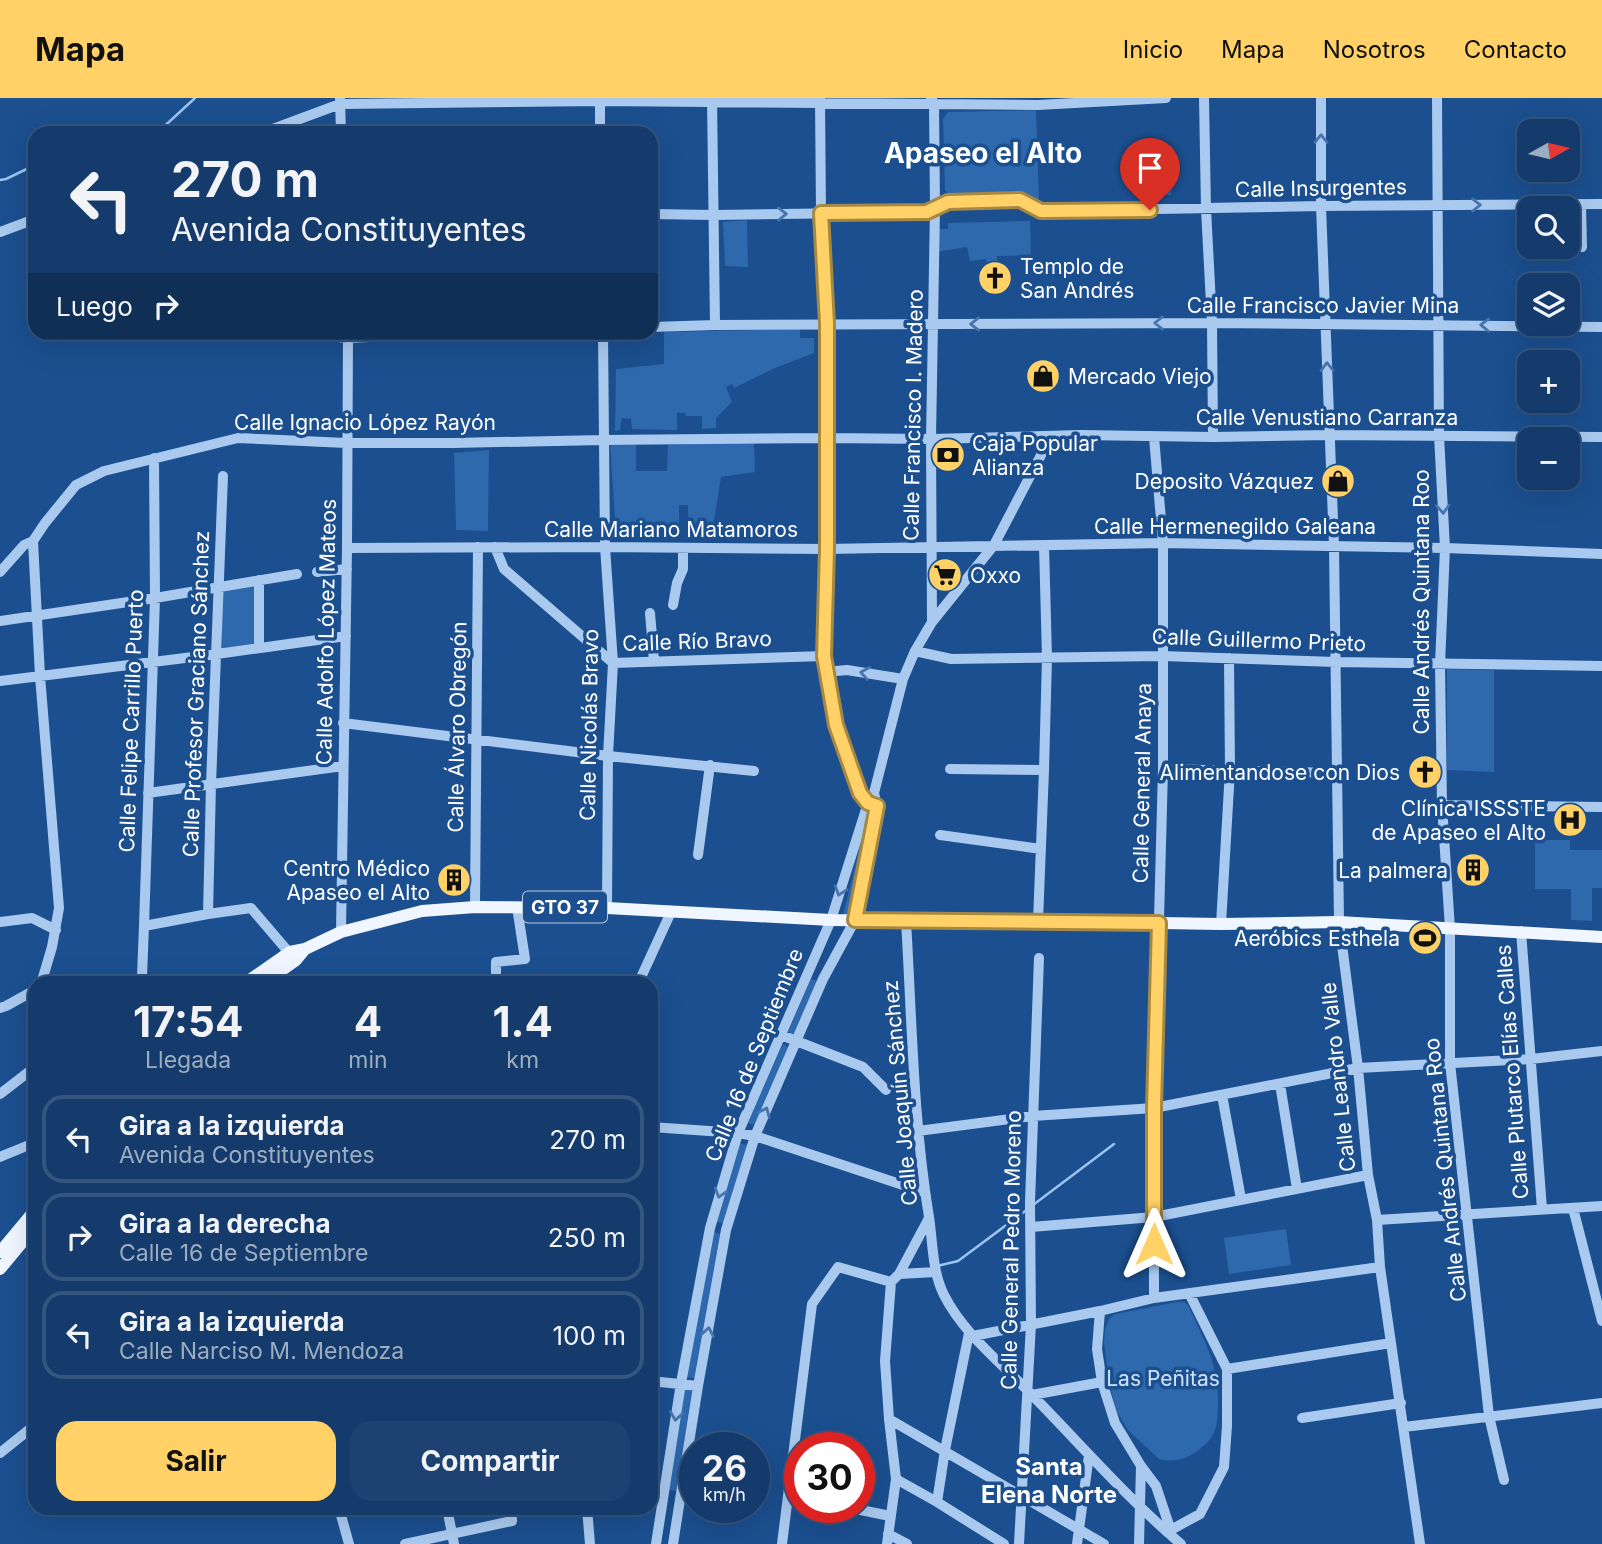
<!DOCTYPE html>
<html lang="es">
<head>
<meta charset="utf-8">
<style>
  :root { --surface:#143b6b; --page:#1d4271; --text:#f1f3f6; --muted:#9dadc1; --line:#33557e; --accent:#ffd166 }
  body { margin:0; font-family:Inter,sans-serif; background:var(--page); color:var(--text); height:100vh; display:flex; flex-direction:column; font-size:26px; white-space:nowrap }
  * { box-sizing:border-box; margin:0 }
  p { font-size:23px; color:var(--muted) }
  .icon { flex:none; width:38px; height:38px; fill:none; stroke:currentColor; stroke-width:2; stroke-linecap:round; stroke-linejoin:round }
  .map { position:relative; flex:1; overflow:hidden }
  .sheet { position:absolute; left:28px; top:878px; width:630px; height:539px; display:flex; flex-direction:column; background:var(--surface); border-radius:21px; box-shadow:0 7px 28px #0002,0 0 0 2px var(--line) }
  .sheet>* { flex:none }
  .banner { position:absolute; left:28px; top:28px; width:630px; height:214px; border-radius:21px; box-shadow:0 7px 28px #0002,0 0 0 2px var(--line); background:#143b6b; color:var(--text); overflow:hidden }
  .needle { width:46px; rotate:82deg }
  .fabs { position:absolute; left:1517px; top:21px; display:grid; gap:14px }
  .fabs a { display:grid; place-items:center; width:63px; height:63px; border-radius:14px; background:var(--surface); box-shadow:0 7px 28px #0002,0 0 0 2px var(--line); font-size:35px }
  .speed { position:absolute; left:679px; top:1334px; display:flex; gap:14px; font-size:35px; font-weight:700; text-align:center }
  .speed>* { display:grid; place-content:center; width:91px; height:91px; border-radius:50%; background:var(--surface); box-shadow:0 7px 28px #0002,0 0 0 2px var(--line); line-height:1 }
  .speed small { font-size:18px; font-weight:400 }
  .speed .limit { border:10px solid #d22; background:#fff; color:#111 }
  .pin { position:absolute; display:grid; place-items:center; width:60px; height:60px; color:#fff; margin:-72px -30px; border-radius:50% 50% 50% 0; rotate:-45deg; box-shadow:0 0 7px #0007 }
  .pin .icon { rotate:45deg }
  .me { position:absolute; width:77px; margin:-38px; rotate:0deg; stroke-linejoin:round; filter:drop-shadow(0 0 5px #0008) }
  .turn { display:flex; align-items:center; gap:24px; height:147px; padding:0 28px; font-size:32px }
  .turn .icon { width:91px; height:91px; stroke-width:2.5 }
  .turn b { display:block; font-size:49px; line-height:60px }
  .then { display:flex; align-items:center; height:66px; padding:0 28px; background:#0003; gap:14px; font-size:26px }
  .eta { display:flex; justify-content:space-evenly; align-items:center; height:119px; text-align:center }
  .eta b { font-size:42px; font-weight:700; line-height:49px }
  .action { display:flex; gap:14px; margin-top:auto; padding:14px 28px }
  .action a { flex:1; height:80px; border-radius:21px; background:var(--accent); color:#111; font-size:28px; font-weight:700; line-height:80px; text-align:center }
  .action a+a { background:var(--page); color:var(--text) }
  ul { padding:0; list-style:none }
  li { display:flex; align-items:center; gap:21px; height:88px; margin:0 14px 10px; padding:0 14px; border:4px solid var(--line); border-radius:21px }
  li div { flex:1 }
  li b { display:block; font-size:26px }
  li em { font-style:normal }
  header { display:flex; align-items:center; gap:42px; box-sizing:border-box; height:98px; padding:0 35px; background:var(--accent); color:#111 }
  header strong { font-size:33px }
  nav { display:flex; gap:38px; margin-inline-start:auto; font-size:24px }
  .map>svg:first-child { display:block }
  .green { fill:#2e69ad }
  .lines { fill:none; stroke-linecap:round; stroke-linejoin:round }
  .stream { stroke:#9cc4f0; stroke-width:2.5 }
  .minor { stroke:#a9c9ee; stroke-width:10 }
  .major { stroke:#f0f6ff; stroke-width:12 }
  .oneway { stroke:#4674ac }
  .route-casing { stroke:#a68842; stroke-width:18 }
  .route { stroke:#ffd166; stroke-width:12 }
  .labels { text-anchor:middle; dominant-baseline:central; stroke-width:7; stroke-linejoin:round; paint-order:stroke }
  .shield { fill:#1b4f8f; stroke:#bbcadd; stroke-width:2 }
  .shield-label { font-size:19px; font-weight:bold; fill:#fff }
  .street-label { font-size:21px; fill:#fff; stroke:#1b4f8f }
  .poi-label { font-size:21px; fill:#fff; stroke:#1b4f8f; text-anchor:end }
  .park-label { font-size:21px; fill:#cfe3fa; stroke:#1b4f8f }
  .quarter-label { font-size:24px; font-weight:bold; fill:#fff; stroke:#1b4f8f }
  .district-label { font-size:28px; font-weight:bold; fill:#fff; stroke:#1b4f8f }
</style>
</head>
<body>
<header>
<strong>Mapa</strong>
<nav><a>Inicio</a><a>Mapa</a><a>Nosotros</a><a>Contacto</a></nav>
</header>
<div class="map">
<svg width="1602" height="1446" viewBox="0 0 1602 1446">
  <rect width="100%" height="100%" fill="#1b4f8f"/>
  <path class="green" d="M1036 12 1039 106 1026 97 950 99 945 92 943 21 948 14Z
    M1151 77 1172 78 1171 97 1150 96Z
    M747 122 748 169 725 168 723 124Z
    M1030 123 1031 157 997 158V169L988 171 986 161 970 163 967 149 936 154 935 131H948V125Z
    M800 231V240H814V255L775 270 734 290 732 286 726 289 732 304 716 320V330L702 331V318H686L685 315H677V332L632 331 631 321 622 320 620 332 615 333 616 271 664 266V234Z
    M754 344 755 374 721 379 711 442H689L688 407H679V431H675V440L616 436 610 346 636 347V373H667L668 347Z
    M489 352 488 433 456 432 454 355Z
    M258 486V547L222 554 221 492Z
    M1447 571 1494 572V674L1447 672Z
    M870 719 871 728 851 818 843 817 866 723Z
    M1535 742H1570V752H1602V790H1592V823L1571 822V791H1535Z
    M811 881 817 883 794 937 788 934Z
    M783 946 788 949 755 1027 748 1025Z
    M739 1045 747 1047 724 1126 716 1123Z
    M1286 1131 1291 1167 1229 1176 1224 1140Z
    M714 1134 720 1136 694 1280 685 1279Z
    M1177 1204H1184L1188 1207C1205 1245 1219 1265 1218 1309 1217 1330 1216 1338 1200 1351 1188 1361 1174 1365 1159 1361L1128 1332 1117 1314 1110 1290 1104 1244 1105 1232 1107 1226 1109 1221 1115 1216Z
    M685 1289 692 1290 676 1393 669 1392Z"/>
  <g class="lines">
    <path class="stream" d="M157 35 195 0
      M0 82 6 81 35 67
      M1033 1107 1114 1046
      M937 1168 958 1163 1028 1111"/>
    <path class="minor" d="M600 0V35
      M712 0 715 227
      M931 0 934 5 935 110 931 341 932 524
      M1204 0 1206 111 1212 225 1213 339
      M1321 0V108L1334 448 1339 824 1358 970 1368 1077 1377 1122 1380 1169 1420 1446
      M1437 0 1439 338 1445 450 1440 566 1442 707 1450 831V965L1489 1318 1504 1382
      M340 1 341 35
      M820 1 821 115 827 226V451L824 558 836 627 860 695 868 705 872 706
      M262 35 340 6 600 3 1038 7 1166 0
      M1581 106 1582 149
      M651 116 714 117 927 114 948 104 1020 102 1041 113 1321 108 1602 106
      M0 134 35 121
      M651 229 715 227 1212 225 1602 229
      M124 234V239L236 234
      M288 234 348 240 475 234
      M603 234 605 449 613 565 608 658 607 810
      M1154 339 1163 445V671L1154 1010V1200
      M495 449 504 471 613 565 824 558
      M347 450 605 449 827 451 1163 445 1445 450 1602 456
      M0 474 24 447 33 443
      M317 474 347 471
      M673 507 677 485 683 471V450
      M650 515 654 563
      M0 523 155 500 297 476
      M259 550V482
      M915 553 951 561 1162 558 1336 564 1602 568
      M826 574 847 572 903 581
      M0 583 217 556 346 538
      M343 625 608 658 754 673
      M950 671 1044 672
      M1163 671 1337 675
      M148 695 343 668
      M1442 707 1602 709
      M940 737 1041 751
      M698 757 710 667
      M475 809 478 449
      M208 816 211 686 223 378
      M906 823C912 922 913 1022 929 1119 933 1145 932 1173 944 1197 964 1237 1005 1268 1035 1300 1083 1349 1128 1401 1181 1446
      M1038 823 1044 672 1047 560 1044 447
      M0 824 32 820 56 832
      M1221 826 1230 672 1229 560
      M144 828 208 816 251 810 292 858
      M1521 833 1542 1111
      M341 834 347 450 348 234
      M41 886 52 849 59 810 40 578 33 443 45 425 76 387 104 373 238 340 346 345H453L603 342 826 340 931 341 1081 337 1213 339 1329 337 1602 339
      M139 886 142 878 144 828 155 500 154 360
      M496 886V864L525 861 517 809
      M638 886 671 814
      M0 910 6 908 35 892
      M781 937 863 969 886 992
      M1280 986 1297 1091
      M0 996 35 969
      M1222 997 1241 1101
      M651 1029 738 1035 755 1038 924 1094
      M918 1033 1033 1018 1154 1010 1358 970 1531 961 1602 953
      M0 1059 29 1047 35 1054
      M1573 1110 1602 1223
      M1377 1122 1602 1108
      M1031 1129 1154 1119 1368 1077
      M899 1176 936 1174
      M1100 1213 1097 1251 1102 1284 1115 1325 1141 1368 1139 1446
      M973 1238 1100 1213 1154 1200 1380 1169
      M1227 1271 1391 1245
      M651 1283 698 1288
      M1032 1297 1102 1284
      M1302 1320 1401 1305
      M889 1321 1104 1446
      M1404 1329 1602 1305
      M0 1355 35 1327
      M1141 1368 1156 1388 1171 1433
      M896 1381 937 1404 1004 1446
      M789 1396 800 1399
      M937 1404 945 1352 969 1235
      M846 1409 890 1418
      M339 1410 349 1446
      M447 1410 454 1446
      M587 1410 590 1446
      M1167 1434 1200 1416 1224 1369 1227 1328V1271L1189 1195
      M888 1436 907 1446
      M405 1446 512 1423 511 1410
      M656 1446 681 1285 710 1130 738 1035 831 822 868 705 874 695 903 581 915 553 932 524 994 447 1051 338
      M673 1446 698 1288 726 1132 755 1038 823 881 855 822 877 708 874 695
      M782 1446 812 1206 838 1169 891 1184
      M887 1446 896 1381 889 1321 885 1263 891 1184 899 1176 929 1120
      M1019 1446 1031 1226 1030 1104 1039 860
      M1077 1446 1089 1357"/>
    <path class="major" d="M244 886 290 854 305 851 341 834 422 813 475 809 607 810 831 822 906 823H1038L1221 826 1339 824 1602 839
      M262 886 296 862 305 851
      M0 1154 35 1112
      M0 1171 35 1129"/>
  </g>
  <defs><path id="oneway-chevron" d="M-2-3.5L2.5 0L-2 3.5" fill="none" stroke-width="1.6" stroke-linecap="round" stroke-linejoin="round" transform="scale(1.75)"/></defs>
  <g class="oneway">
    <use href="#oneway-chevron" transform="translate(1321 41) rotate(-90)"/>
    <use href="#oneway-chevron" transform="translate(1476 107) rotate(-1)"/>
    <use href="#oneway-chevron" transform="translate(782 116) rotate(-1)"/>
    <use href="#oneway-chevron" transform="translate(1159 225) rotate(180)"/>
    <use href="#oneway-chevron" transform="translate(975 226) rotate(179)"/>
    <use href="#oneway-chevron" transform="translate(1485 227) rotate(-179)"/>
    <use href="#oneway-chevron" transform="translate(1327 269) rotate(-91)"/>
    <use href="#oneway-chevron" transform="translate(1443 411) rotate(87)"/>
    <use href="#oneway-chevron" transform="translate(865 575) rotate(-171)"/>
    <use href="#oneway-chevron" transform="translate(840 793) rotate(108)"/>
    <use href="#oneway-chevron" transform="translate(765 1014) rotate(-67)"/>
    <use href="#oneway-chevron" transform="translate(720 1095) rotate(107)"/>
    <use href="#oneway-chevron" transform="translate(708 1234) rotate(-80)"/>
    <use href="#oneway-chevron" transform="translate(676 1318) rotate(98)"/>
  </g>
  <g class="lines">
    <g class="route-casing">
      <path id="route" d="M1150 112 1041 113 1020 102 948 104 927 114 821 115 827 226V451L824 558 836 627 860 695 868 705 877 708 855 822 1159 825 1154 1010V1146"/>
    </g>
    <use href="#route" class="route"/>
  </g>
  <defs>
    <g id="church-disc" transform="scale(1.75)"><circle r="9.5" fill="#ffd166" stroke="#1b4f8f"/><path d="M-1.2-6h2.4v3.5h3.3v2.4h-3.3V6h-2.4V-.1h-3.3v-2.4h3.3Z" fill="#111"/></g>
    <g id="shop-disc" transform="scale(1.75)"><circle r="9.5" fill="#ffd166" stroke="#1b4f8f"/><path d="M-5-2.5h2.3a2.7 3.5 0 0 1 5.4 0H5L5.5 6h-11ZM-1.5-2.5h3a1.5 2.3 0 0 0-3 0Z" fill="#111"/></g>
    <g id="bank-disc" transform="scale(1.75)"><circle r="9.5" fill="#ffd166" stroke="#1b4f8f"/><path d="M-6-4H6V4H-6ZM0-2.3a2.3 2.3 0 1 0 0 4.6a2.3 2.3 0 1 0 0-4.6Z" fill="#111"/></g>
    <g id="supermarket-disc" transform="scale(1.75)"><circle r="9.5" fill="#ffd166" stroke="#1b4f8f"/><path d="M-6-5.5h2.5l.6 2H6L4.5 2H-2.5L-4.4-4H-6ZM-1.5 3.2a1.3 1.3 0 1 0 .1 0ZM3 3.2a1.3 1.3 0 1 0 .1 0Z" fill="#111"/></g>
    <g id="hospital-disc" transform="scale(1.75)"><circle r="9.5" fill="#ffd166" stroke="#1b4f8f"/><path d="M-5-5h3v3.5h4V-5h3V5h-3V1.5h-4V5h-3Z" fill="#111"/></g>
    <g id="building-disc" transform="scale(1.75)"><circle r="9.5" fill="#ffd166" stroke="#1b4f8f"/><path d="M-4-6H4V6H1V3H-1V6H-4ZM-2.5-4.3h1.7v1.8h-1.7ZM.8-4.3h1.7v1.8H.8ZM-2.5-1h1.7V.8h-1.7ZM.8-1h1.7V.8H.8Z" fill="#111"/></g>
    <g id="stadium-disc" transform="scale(1.75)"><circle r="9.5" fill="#ffd166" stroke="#1b4f8f"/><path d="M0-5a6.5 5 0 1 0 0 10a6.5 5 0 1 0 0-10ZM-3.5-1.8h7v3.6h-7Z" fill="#111"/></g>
  </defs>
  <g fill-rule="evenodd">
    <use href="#church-disc" x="995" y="180"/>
    <use href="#shop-disc" x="1043" y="278"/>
    <use href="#bank-disc" x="948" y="357"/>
    <use href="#shop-disc" x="1338" y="383"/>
    <use href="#supermarket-disc" x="945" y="477"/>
    <use href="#church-disc" x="1425" y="674"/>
    <use href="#hospital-disc" x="1570" y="722"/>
    <use href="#building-disc" x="1473" y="772"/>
    <use href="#building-disc" x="454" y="782"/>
    <use href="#stadium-disc" x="1425" y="840"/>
  </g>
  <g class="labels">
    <rect class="shield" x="523" y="793.5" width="84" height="31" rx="5"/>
    <g class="shield-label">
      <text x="565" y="809">GTO 37</text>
    </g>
    <g class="street-label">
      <text transform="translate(1321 90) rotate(-1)">Calle Insurgentes</text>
      <text x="1323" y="207">Calle Francisco Javier Mina</text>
      <text transform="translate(913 317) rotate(-89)">Calle Francisco I. Madero</text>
      <text x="1327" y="319">Calle Venustiano Carranza</text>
      <text x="365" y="324">Calle Ignacio López Rayón</text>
      <text x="1235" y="428">Calle Hermenegildo Galeana</text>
      <text x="671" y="431">Calle Mariano Matamoros</text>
      <text transform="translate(1421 504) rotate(-90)">Calle Andrés Quintana Roo</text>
      <text transform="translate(326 534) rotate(-89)">Calle Adolfo López Mateos</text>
      <text transform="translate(1259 542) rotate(2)">Calle Guillermo Prieto</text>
      <text transform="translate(697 543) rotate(-2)">Calle Río Bravo</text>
      <text transform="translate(196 596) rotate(-88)">Calle Profesor Graciano Sánchez</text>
      <text transform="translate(131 623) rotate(-88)">Calle Felipe Carrillo Puerto</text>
      <text transform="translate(589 627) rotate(-89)">Calle Nicolás Bravo</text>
      <text transform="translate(457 629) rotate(-89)">Calle Álvaro Obregón</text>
      <text transform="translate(1142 685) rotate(-89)">Calle General Anaya</text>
      <text transform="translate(754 957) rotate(-68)">Calle 16 de Septiembre</text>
      <text transform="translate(1512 974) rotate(-94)">Calle Plutarco Elías Calles</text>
      <text transform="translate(1338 979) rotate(-96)">Calle Leandro Valle</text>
      <text transform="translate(900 995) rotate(-95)">Calle Joaquín Sánchez</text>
      <text transform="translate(1445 1072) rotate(-96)">Calle Andrés Quintana Roo</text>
      <text transform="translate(1011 1152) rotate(-89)">Calle General Pedro Moreno</text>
    </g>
    <g class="poi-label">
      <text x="1020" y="168" text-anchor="start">Templo de<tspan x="1020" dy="24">San Andrés</tspan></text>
      <text x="1068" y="278" text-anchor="start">Mercado Viejo</text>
      <text x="972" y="345" text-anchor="start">Caja Popular<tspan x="972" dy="24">Alianza</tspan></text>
      <text x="1314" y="383">Deposito Vázquez</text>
      <text x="970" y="477" text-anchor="start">Oxxo</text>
      <text x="1400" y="674">Alimentandose con Dios</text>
      <text x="1546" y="710">Clínica ISSSTE<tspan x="1546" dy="24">de Apaseo el Alto</tspan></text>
      <text x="430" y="770">Centro Médico<tspan x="430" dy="24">Apaseo el Alto</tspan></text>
      <text x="1448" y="772">La palmera</text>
      <text x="1400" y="840">Aeróbics Esthela</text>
    </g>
    <g class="park-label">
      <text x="1163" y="1280">Las Peñitas</text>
    </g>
    <g class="quarter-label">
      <text x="1049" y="1368">Santa<tspan x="1049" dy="28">Elena Norte</tspan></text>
    </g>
    <g class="district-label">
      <text x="983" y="55">Apaseo el Alto</text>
    </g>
  </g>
</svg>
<div class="fabs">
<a><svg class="needle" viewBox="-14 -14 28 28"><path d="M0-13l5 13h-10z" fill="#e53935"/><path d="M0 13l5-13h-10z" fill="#9dadc1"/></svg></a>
<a><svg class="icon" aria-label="search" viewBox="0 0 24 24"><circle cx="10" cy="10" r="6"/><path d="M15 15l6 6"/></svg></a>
<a><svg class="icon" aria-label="layers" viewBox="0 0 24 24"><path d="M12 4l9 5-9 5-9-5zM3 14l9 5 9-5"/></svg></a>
<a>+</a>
<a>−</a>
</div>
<div class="speed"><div>26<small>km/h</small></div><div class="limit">30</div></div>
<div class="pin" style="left:1150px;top:112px;background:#d93025"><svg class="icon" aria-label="arrive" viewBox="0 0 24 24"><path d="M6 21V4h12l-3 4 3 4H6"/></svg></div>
<svg class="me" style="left:1154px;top:1146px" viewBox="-20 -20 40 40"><path d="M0-17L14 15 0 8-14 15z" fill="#ffd166" stroke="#fff" stroke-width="4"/></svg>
<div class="banner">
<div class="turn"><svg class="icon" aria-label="left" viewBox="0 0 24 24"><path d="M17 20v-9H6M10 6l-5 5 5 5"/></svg><div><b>270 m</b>Avenida Constituyentes</div></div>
<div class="then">Luego<svg class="icon" aria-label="right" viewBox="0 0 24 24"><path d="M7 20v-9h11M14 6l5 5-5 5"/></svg></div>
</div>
<section class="sheet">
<div class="eta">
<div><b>17:54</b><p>Llegada</p></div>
<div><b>4</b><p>min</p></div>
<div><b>1.4</b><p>km</p></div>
</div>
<ul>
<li><svg class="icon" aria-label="left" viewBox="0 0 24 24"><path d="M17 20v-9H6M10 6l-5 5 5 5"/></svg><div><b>Gira a la izquierda</b><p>Avenida Constituyentes</p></div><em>270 m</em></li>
<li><svg class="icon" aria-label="right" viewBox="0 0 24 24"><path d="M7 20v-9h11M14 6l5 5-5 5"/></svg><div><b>Gira a la derecha</b><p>Calle 16 de Septiembre</p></div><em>250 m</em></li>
<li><svg class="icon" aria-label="left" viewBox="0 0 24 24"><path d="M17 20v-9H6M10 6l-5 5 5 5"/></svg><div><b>Gira a la izquierda</b><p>Calle Narciso M. Mendoza</p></div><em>100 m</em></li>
</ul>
<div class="action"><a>Salir</a><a>Compartir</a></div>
</section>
</div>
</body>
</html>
